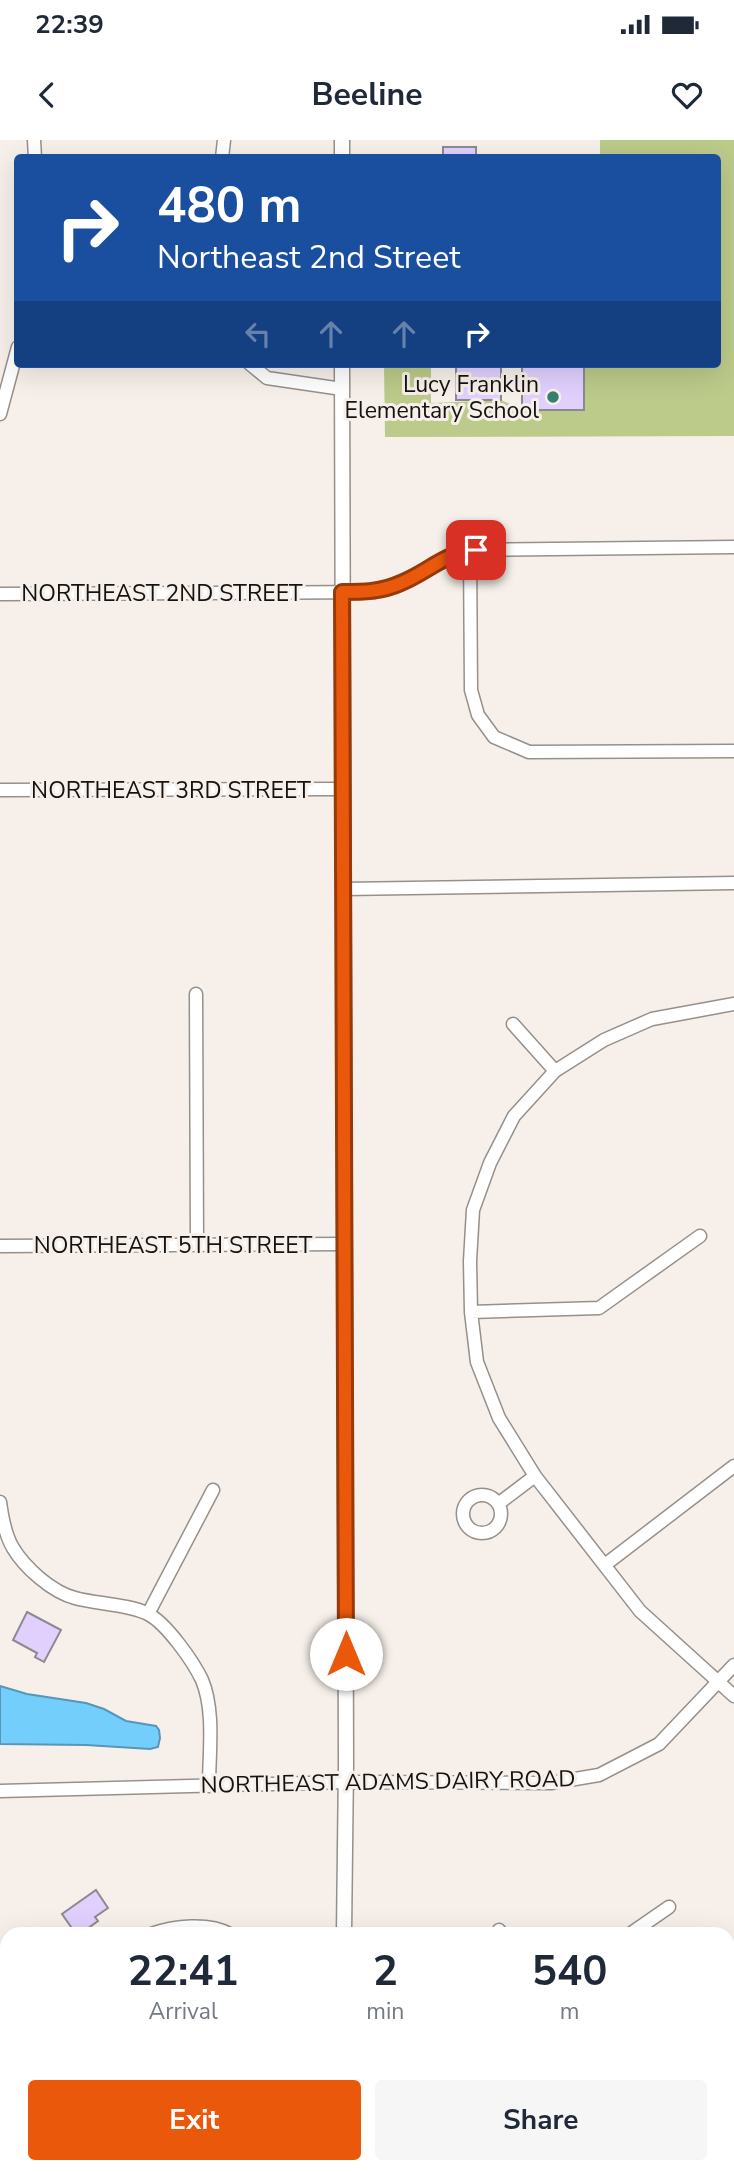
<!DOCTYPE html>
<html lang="en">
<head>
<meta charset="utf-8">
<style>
  :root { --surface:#fff; --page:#f6f6f7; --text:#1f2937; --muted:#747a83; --accent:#ea580c }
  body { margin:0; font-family:"Nunito Sans",sans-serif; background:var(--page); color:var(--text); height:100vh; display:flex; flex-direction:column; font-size:26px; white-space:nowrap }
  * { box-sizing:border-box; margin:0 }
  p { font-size:23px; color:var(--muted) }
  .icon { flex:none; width:38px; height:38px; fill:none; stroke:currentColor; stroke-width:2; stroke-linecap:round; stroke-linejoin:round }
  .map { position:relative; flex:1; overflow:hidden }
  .panel { position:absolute; left:0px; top:1787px; width:735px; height:247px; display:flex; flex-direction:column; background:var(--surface); border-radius:21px 21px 0 0; box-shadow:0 7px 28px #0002 }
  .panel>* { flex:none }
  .top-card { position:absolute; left:14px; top:14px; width:707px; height:214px; border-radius:7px; box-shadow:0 7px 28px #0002; background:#1a4fa0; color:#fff; overflow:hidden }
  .pin { position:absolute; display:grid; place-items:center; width:60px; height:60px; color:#fff; margin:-30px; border-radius:14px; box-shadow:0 4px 10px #0006 }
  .me { position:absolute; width:77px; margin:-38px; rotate:0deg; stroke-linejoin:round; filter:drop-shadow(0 0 5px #0008) }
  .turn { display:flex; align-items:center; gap:24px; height:147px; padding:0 28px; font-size:32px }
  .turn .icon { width:91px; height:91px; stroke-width:2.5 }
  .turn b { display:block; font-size:49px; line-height:60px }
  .lanes { display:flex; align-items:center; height:66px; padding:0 28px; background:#0003; justify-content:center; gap:35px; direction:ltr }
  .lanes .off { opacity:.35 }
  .eta { display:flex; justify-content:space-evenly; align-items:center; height:119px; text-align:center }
  .eta b { font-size:42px; font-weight:700; line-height:49px }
  .button { display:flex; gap:14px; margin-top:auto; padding:14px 28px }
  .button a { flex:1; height:80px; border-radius:7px; background:var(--accent); color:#fff; font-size:28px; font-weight:700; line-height:80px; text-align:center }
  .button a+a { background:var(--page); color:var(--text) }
  .status { display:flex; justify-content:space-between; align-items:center; height:49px; padding:0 35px; background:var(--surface); direction:ltr }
  .status svg { height:19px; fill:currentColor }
  header { display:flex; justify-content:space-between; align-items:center; height:91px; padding:0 28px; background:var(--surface); font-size:32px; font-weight:700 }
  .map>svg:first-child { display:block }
  .green { fill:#bcca8a }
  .water { fill:#73cefc; stroke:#5796b6; stroke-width:2 }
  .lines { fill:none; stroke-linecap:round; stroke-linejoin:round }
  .stream { stroke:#5796b6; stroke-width:4.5 }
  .building { fill:#e1d0fe; stroke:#8c8a91; stroke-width:2 }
  .minor-casing { stroke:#96908b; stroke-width:15 }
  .tertiary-casing { stroke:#96908b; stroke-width:17 }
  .minor { stroke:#fff; stroke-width:12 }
  .tertiary { stroke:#fff; stroke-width:14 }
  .route-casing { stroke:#983908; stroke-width:18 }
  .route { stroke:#ea580c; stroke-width:12 }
  .poi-dot { fill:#3a7e70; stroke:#f7f0ea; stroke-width:2.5 }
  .labels { text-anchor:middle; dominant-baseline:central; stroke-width:6; stroke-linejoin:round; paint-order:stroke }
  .poi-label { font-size:23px; fill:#151311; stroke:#f7f0ea; text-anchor:end }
  .street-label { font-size:23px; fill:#151311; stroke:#f7f0ea }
</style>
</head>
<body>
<div class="status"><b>22:39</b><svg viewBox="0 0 49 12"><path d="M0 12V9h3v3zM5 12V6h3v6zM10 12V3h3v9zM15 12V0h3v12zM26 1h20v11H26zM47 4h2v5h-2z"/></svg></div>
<header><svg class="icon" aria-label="back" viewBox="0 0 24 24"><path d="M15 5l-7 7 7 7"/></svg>Beeline<svg class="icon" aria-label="heart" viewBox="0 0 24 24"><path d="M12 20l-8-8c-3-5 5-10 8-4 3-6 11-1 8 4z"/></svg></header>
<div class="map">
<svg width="734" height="2032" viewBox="0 0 734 2032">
  <rect width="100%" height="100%" fill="#f7f0ea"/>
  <path class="green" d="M600 0H734V296L385 297 384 224H431V263L501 260 523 270H583V224H718V18L600 17Z"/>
  <path class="water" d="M0 1546 27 1554 86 1563 104 1569 126 1581 156 1586 159 1590 160 1598 158 1607 150 1609 86 1605 0 1604Z"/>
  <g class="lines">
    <path class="stream" d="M0 1973 7 1978
      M114 2026 138 2031"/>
  </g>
  <path class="building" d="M443 7H476V15H480V18H443Z
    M456 224H501V260H456Z
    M517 224 584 226V270H522V227H517Z
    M27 1472 61 1490 44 1522 35 1517 37 1513 13 1500Z
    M96 1750 108 1768 95 1777 98 1781 80 1794H76L62 1774Z
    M211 2026H241L240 2032 211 2030Z"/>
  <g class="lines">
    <g class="minor-casing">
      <path id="minor" d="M34 0 35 18
        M222 18 224 0
        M250 224 267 238 342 249
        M0 274 18 207
        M470 410 471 550 478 575 494 597 529 612 734 611
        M0 454 374 452C408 441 436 422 470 410L734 407
        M0 650 342 649
        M344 749 734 743
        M196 854 197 1105
        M734 864 652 879 604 900 555 931 514 976 490 1023 473 1070 470 1121 471 1172 477 1222 499 1278 535 1336 640 1471 734 1556
        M513 884 555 931
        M0 1106 345 1104
        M471 1172 599 1168 700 1096
        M463 1374a19 19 0 1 1 38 0a19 19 0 1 1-38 0Z
        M0 1362C2 1377 5 1395 13 1408 25 1428 52 1452 75 1458 96 1464 129 1464 148 1474 166 1483 193 1521 202 1540 215 1571 209 1613 209 1646
        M498 1364 535 1336
        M606 1424 734 1326
        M148 1474 213 1350
        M0 1651 346 1642 551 1643 599 1635 659 1604 734 1525
        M499 1790 502 1794
        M151 1794C174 1786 208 1782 230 1794
        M630 1794 669 1767
        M477 2026V2032
        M282 2032 283 2026"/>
    </g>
    <g class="tertiary-casing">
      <path id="tertiary" d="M342 18V0
        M342 224 346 1624 344 1794
        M347 2026V2032"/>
    </g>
    <use href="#minor" class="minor"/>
    <use href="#tertiary" class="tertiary"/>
  </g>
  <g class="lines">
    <g class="route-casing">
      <path id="route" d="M346 1514 342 452C363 452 381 452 401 443 426 433 448 411 476 410"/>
    </g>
    <use href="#route" class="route"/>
  </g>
  <circle class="poi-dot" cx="553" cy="257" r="7"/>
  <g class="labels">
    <g class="poi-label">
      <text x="539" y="244">Lucy Franklin<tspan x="539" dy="26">Elementary School</tspan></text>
    </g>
    <g class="street-label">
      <text x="162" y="453">NORTHEAST 2ND STREET</text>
      <text x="171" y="650">NORTHEAST 3RD STREET</text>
      <text x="173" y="1105">NORTHEAST 5TH STREET</text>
      <text transform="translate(388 1642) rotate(-1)">NORTHEAST ADAMS DAIRY ROAD</text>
    </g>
  </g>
</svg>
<div class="pin" style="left:476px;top:410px;background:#d93025"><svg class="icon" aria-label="arrive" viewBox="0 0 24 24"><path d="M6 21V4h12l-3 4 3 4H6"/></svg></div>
<svg class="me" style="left:346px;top:1514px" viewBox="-20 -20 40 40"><circle r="19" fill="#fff"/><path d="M0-13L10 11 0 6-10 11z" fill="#ea580c"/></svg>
<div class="top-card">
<div class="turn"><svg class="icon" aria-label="right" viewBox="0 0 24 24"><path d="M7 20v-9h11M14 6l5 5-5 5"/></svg><div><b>480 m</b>Northeast 2nd Street</div></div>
<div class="lanes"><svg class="icon off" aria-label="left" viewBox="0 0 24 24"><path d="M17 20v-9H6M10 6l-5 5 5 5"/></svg><svg class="icon off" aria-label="ahead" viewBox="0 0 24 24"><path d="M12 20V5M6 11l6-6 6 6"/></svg><svg class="icon off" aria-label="ahead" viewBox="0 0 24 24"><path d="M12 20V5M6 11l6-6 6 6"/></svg><svg class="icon" aria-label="right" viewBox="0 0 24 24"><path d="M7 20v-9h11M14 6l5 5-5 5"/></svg></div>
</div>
<section class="panel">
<div class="eta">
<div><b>22:41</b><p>Arrival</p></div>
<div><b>2</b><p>min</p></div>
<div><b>540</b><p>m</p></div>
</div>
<div class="button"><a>Exit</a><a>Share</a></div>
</section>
</div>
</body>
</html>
